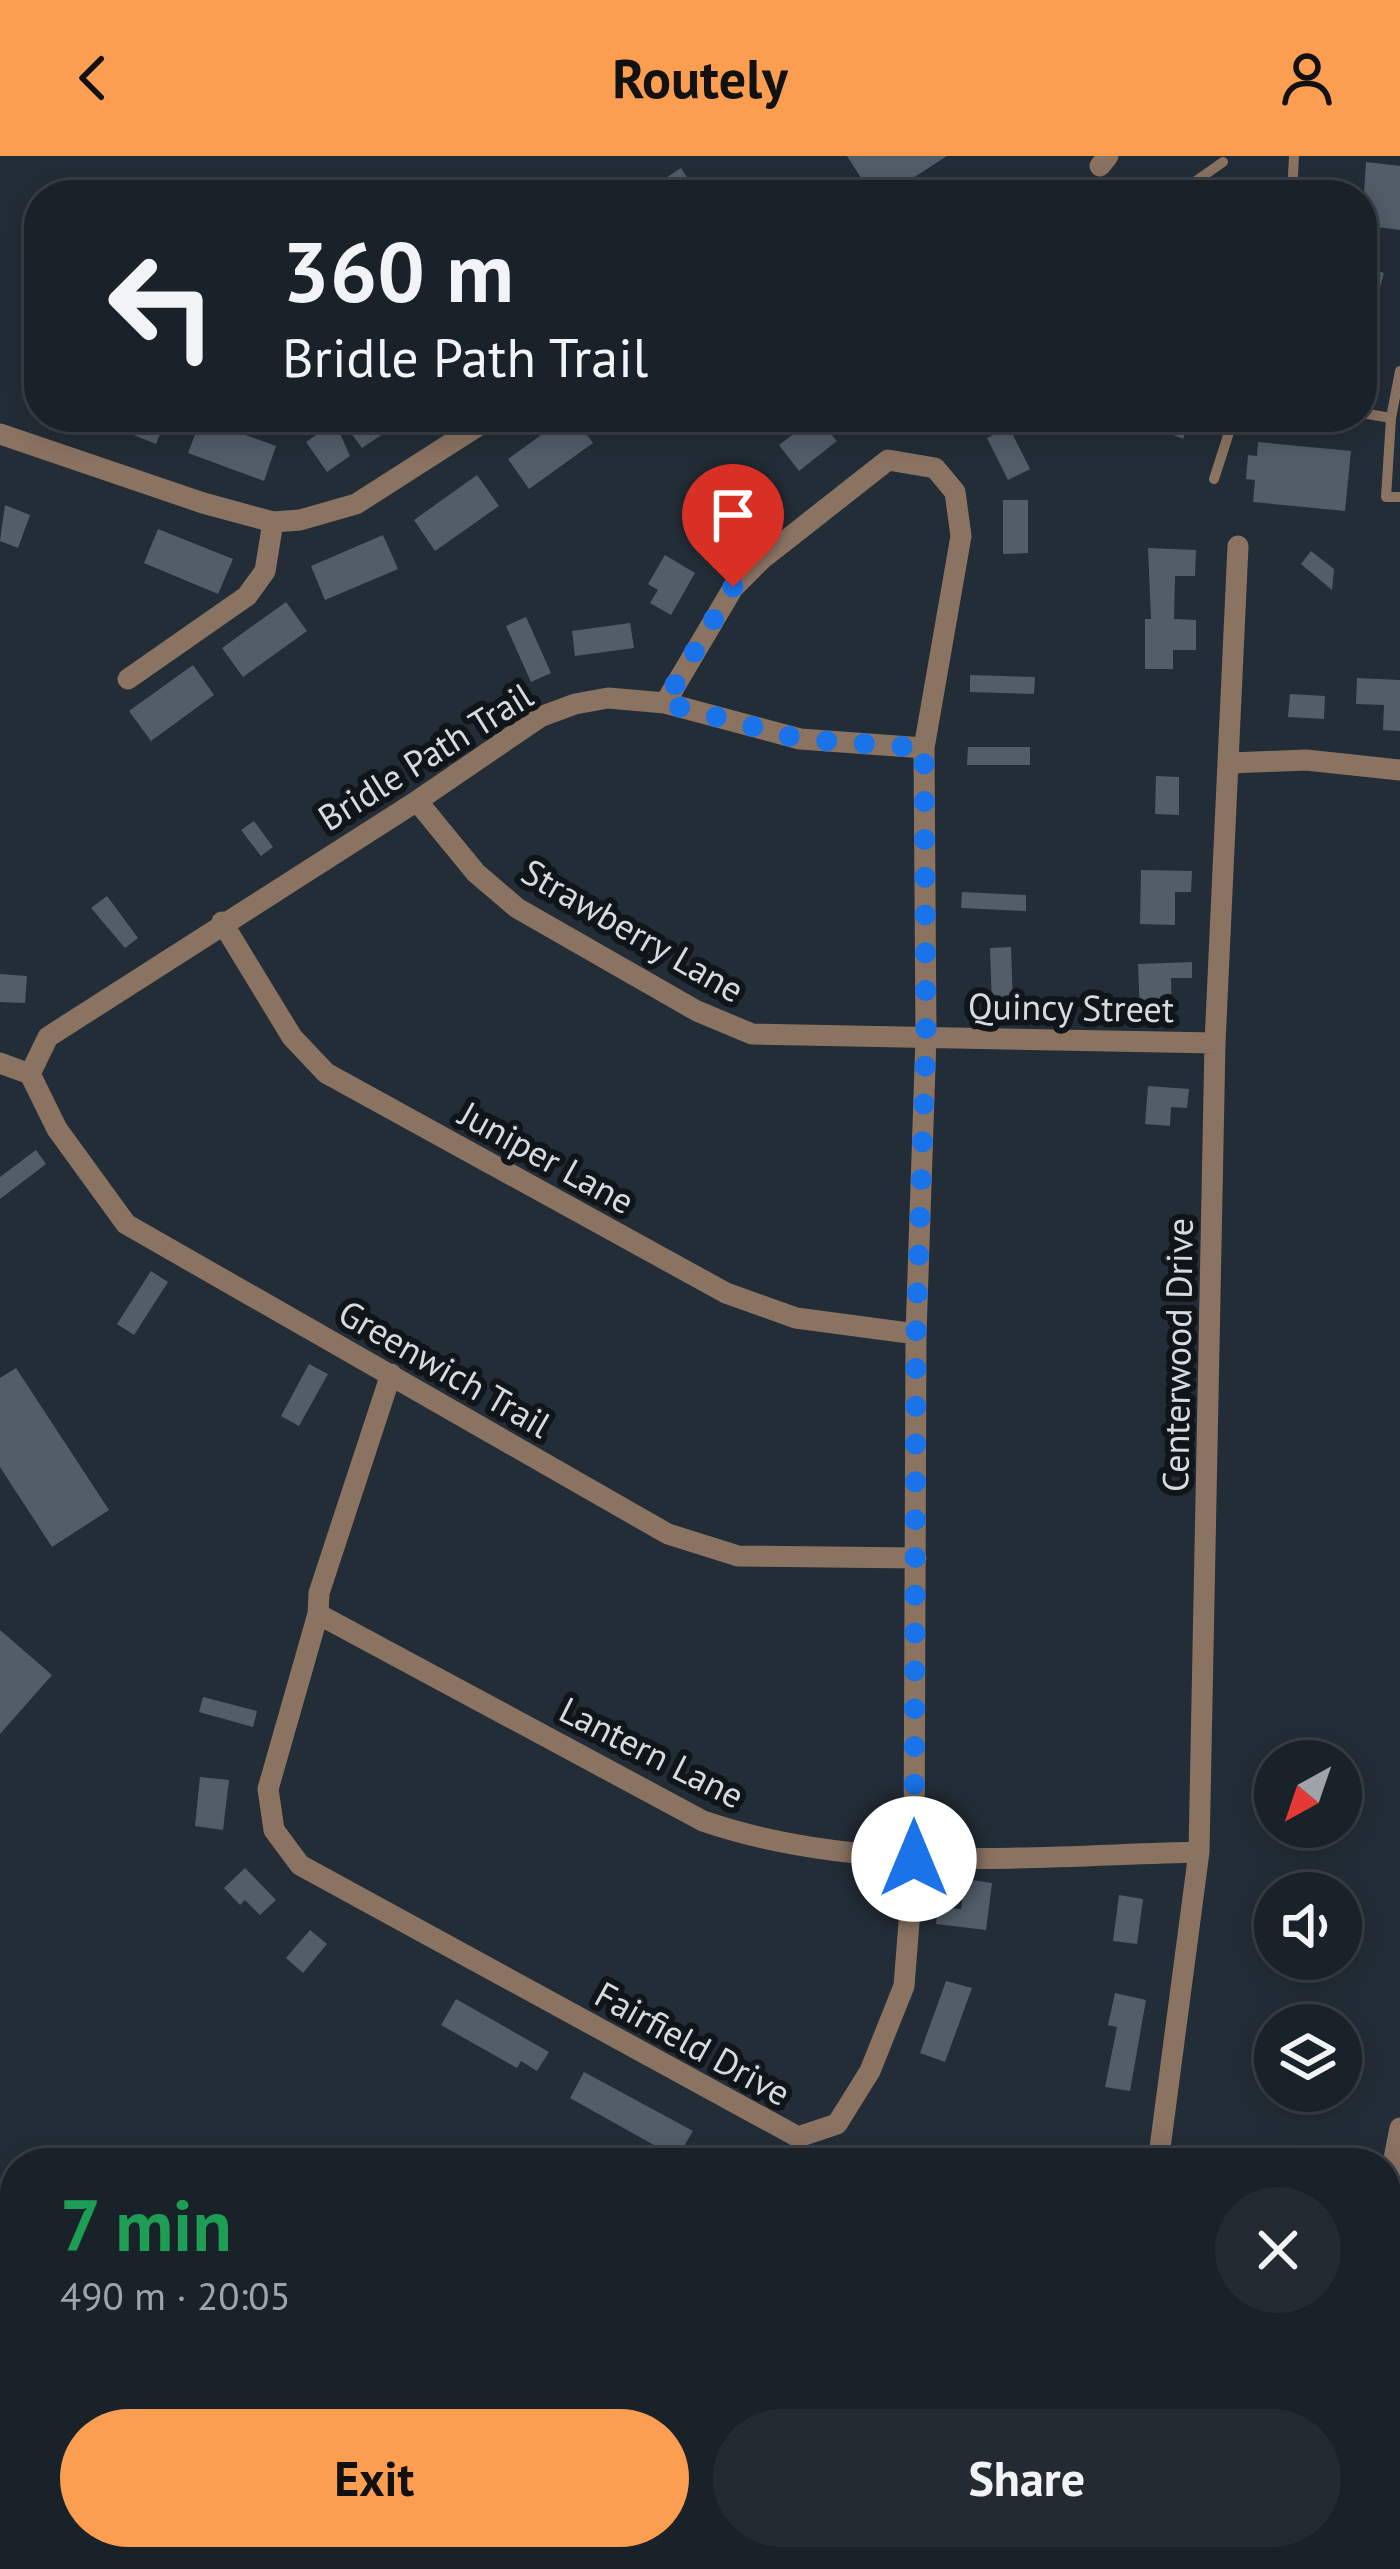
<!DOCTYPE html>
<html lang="en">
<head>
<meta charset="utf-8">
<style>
  :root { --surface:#1a2229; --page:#232a31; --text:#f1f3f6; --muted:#9fa4a8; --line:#383f46; --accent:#fc9e52 }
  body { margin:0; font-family:"PT Sans",sans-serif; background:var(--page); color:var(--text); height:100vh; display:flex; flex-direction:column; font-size:45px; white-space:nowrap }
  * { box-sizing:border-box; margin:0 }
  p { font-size:39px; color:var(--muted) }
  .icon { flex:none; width:66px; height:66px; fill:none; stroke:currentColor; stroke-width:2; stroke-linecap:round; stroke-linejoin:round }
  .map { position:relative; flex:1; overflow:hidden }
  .side { position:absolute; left:0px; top:1992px; width:1401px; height:423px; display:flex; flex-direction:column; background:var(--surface); border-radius:48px 48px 0 0; box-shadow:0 6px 30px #0003,0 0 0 3px var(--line) }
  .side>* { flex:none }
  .hud { position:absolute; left:24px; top:24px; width:1353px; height:252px; border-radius:48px; box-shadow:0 6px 30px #0003,0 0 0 3px var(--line); background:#1a2229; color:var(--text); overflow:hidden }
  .needle { width:78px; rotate:220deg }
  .tools { position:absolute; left:1254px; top:1584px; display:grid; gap:24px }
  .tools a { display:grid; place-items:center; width:108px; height:108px; border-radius:50%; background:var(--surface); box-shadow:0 6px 30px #0003,0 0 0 3px var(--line); font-size:60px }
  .pin { position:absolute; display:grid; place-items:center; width:102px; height:102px; color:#fff; margin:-123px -51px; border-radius:50% 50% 50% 0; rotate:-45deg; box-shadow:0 0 12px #0007 }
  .pin .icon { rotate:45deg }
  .me { position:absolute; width:132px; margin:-66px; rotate:0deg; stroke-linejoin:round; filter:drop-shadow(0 0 9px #0008) }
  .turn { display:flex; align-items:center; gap:42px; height:252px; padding:0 60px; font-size:54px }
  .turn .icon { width:156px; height:156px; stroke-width:2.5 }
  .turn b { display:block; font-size:84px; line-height:102px }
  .round { display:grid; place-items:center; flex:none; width:126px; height:126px; border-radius:63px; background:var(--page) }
  .overview { display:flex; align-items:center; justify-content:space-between; height:204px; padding:0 60px }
  h1 { font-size:72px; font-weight:800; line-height:90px; color:#1e9e55 }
  .action { display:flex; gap:24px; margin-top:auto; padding:24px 60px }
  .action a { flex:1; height:138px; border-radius:72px; background:var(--accent); color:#111; font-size:48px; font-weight:800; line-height:138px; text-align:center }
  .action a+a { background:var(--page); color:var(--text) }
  header { display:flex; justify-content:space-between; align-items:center; height:156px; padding:0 60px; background:var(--accent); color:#111; font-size:54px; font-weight:800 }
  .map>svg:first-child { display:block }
  .building { fill:#525d68 }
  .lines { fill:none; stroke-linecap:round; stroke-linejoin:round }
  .service { stroke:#8b7362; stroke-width:10 }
  .minor { stroke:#8b7362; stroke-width:21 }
  .route { stroke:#1a73e8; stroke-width:21; stroke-dasharray:0 37.8 }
  .labels { text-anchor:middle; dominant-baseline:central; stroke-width:12; stroke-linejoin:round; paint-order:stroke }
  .street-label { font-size:36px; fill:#d4dbe1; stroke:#101519 }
</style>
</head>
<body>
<header><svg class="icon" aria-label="back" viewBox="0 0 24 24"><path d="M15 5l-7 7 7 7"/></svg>Routely<svg class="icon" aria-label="person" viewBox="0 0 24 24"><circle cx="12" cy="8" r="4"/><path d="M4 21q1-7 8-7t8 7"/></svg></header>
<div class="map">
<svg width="1400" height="2413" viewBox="0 0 1400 2413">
  <rect width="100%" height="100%" fill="#232d37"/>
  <path class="building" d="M847 0H947L887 39H872Z
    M1366 6 1400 10V74L1362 69Z
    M681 12 698 39H639Z
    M1362 110 1384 117 1367 178 1362 177Z
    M89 261H167L156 288Z
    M339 261H384L392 272 362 292Z
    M566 261H574L593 287 529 333 508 303Z
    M816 261 837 285 799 315 779 289Z
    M1130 261H1192L1183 283Z
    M201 263 276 290 264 325 188 297Z
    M335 266 350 300 327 316 306 286Z
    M1009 271 1030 313 1008 324 987 282Z
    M1258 286 1351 295 1345 355 1253 346 1255 324 1246 323 1248 299 1257 300Z
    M477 319 499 350 435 395 414 364Z
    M743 334 755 352 717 377 705 360Z
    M1003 344H1028V397L1003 398Z
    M5 349 30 359 18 392 0 385Z
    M158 373 233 403 218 438 144 407Z
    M383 379 398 413 325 444 311 410Z
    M1148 392 1196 394 1195 420H1175L1174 463 1196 464V494H1173V513H1145V463H1151Z
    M1311 395 1334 413 1332 434 1301 408Z
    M665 399 695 417 671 459 650 447 658 434 648 428Z
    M286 446 307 475 243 521 222 492Z
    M526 461 551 517 531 526 506 470Z
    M630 467 634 492 575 500 572 475Z
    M193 509 214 539 151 585 129 555Z
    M970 519 1035 521 1034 538 970 536Z
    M1357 522 1400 524V575L1383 574 1384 549 1356 548Z
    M1290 538 1325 540 1324 563 1288 561Z
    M968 591H1030V609H967Z
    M1156 620 1179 621V659L1155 658Z
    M254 665 273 691 261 700 241 674Z
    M1141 714 1192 715 1191 736H1175V769L1140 768Z
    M962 736 1026 739V755L961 752Z
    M107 740 138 782 125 792 91 752Z
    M1011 791 1013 850 992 851 990 792Z
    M1192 806V822H1171L1172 857 1140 858 1138 808Z
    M0 818 27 820 25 847 0 846Z
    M1148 930 1189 933 1187 952 1171 951 1170 970 1145 968Z
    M36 994 46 1008 0 1043V1021Z
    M151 1115 168 1126 134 1179 117 1168Z
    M309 1208 328 1218 299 1270 281 1260Z
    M16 1212 109 1354 52 1391 0 1311V1222Z
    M0 1474 52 1519 0 1578Z
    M203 1541 257 1555 253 1571 199 1556Z
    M200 1621 229 1624 223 1674 195 1670Z
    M245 1712 276 1744 260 1759 245 1744 240 1749 224 1732Z
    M965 1723 992 1727 986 1774 936 1768 938 1751 961 1753Z
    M1119 1739 1143 1743 1137 1788 1113 1785Z
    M310 1774 327 1788 303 1817 286 1802Z
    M946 1825 972 1832 945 1906 920 1897Z
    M1115 1837 1146 1844 1130 1935 1105 1931 1117 1871 1108 1869Z
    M456 1843 549 1896 537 1915 521 1905 517 1912 441 1869Z
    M584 1916 693 1975 677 2002 570 1942Z"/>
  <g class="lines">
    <path class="service" d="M1176 39 1223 6
      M1292 39 1294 0
      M1362 257 1391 262 1386 341H1400
      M1391 262 1400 215
      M1214 323 1234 261
      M0 2339 15 2350
      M69 2400 74 2413"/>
    <path class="minor" d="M1100 10 1108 0
      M0 278 203 347 273 366 300 364 356 348 492 261
      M128 523 247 440 265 415 273 366
      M1231 607 1306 604 1400 614
      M417 645 476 717 517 752 697 855 752 878 1215 887
      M222 766 292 881 326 917 726 1137 796 1162 916 1178
      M0 907 30 918
      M30 918 57 973 126 1068 668 1378 738 1400 916 1402
      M30 918 48 881 417 645 540 561 575 548 608 542 665 547 800 583 924 592
      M391 1218 319 1437 318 1458 268 1633 274 1674 300 1709 798 1981 837 1968 870 1915 904 1830 914 1703 916 1178 926 881 924 592 961 380 955 336 935 312 888 304 762 403 733 432 665 547
      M318 1458 703 1665C861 1719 1035 1700 1199 1696
      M1158 2007 1199 1696 1215 887 1238 390
      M1386 2043 1400 1972
      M1386 2267 1400 2270"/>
  </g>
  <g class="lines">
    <path class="route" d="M733 431 664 547 800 583 924 592 926 881 916 1178 914 1703"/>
  </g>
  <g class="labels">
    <g class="street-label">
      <text transform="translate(425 600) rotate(-32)">Bridle Path Trail</text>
      <text transform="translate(633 774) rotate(30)">Strawberry Lane</text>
      <text transform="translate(1071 851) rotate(1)">Quincy Street</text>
      <text transform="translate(547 1001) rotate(29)">Juniper Lane</text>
      <text transform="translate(1177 1199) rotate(-89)">Centerwood Drive</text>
      <text transform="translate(445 1212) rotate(30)">Greenwich Trail</text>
      <text transform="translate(652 1596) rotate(27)">Lantern Lane</text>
      <text transform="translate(693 1887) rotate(29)">Fairfield Drive</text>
    </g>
  </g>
</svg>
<div class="tools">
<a><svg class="needle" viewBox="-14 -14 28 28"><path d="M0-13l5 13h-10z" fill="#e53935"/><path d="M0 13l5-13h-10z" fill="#9fa4a8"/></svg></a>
<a><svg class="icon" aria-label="sound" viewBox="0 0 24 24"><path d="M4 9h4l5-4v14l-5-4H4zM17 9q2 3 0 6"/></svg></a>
<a><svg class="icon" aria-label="layers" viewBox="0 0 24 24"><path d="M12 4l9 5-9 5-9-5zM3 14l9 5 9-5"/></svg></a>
</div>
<div class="pin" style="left:733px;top:431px;background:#d93025"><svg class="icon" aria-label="arrive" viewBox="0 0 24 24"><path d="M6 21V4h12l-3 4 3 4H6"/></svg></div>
<svg class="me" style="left:914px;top:1703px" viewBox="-20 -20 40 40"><circle r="19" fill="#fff"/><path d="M0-13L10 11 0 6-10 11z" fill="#1a73e8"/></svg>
<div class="hud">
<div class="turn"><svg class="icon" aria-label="left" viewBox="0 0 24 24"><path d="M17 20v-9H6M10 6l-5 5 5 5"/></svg><div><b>360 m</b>Bridle Path Trail</div></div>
</div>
<section class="side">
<div class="overview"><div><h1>7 min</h1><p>490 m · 20:05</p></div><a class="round"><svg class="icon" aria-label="close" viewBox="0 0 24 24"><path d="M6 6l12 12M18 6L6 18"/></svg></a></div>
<div class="action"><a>Exit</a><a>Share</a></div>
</section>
</div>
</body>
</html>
